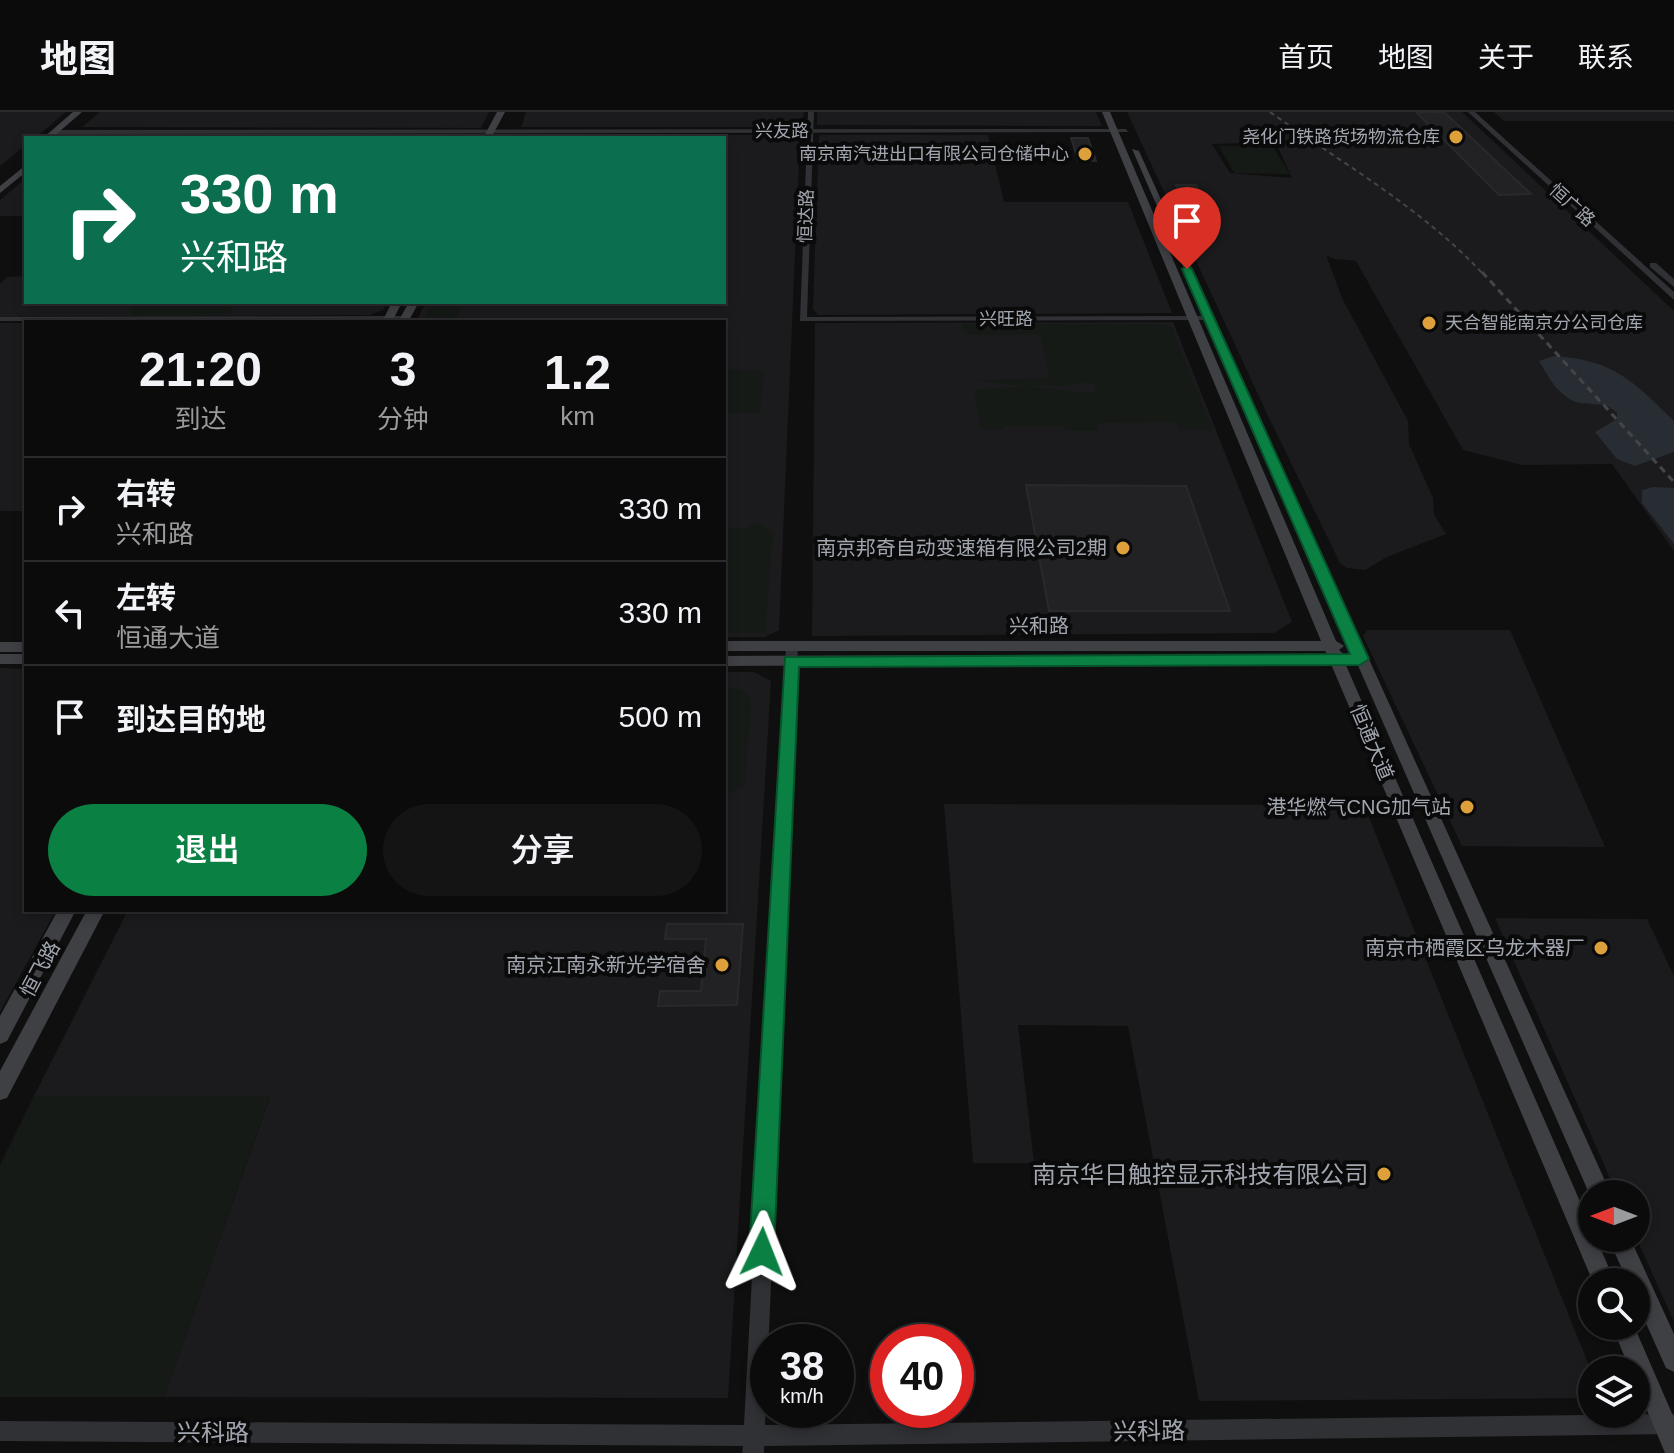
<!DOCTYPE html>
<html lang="zh">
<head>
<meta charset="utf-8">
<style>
  :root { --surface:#0b0b0c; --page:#141415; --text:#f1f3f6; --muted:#9a9b9d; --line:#2b2b2d; --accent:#0b8043 }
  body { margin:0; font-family:Helvetica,"Noto Sans SC",sans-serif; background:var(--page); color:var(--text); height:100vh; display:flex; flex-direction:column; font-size:30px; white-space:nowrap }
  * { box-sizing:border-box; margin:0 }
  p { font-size:26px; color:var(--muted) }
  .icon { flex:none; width:44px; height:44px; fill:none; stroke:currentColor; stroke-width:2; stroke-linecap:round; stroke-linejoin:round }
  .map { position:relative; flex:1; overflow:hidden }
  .drawer { position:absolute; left:24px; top:208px; width:702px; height:592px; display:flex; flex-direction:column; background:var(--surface); border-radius:0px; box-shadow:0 4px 12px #0003,0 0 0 2px var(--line) }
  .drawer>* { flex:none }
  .banner { position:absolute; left:24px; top:24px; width:702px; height:168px; border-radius:0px; box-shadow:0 4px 12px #0003,0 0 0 2px var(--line); background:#0b6e4f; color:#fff; overflow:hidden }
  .needle { width:52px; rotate:270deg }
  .buttons { position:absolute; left:1578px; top:1068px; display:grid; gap:16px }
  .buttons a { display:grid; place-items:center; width:72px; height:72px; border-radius:50%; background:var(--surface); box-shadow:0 4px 12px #0003,0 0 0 2px var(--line); font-size:40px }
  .speed { position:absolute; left:750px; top:1212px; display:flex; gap:16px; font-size:40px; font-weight:700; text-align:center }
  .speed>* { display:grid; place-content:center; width:104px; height:104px; border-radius:50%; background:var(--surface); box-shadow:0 4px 12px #0003,0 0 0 2px var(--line); line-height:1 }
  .speed small { font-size:20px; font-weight:400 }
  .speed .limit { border:12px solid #d22; background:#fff; color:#111 }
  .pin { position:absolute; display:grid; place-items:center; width:68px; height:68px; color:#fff; margin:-82px -34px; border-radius:50% 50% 50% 0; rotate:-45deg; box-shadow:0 0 8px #0007 }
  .pin .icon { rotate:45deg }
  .me { position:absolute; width:88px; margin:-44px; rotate:2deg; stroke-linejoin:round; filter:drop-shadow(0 0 6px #0008) }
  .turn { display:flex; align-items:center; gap:28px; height:168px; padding:0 24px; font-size:36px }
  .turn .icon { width:104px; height:104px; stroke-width:2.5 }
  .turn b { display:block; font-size:56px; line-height:68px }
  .eta { display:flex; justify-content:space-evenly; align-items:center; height:136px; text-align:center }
  .eta b { font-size:48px; font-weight:600; line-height:56px }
  .action { display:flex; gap:16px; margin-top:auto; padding:16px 24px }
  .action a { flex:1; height:92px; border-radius:48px; background:var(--accent); color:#fff; font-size:32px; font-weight:600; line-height:92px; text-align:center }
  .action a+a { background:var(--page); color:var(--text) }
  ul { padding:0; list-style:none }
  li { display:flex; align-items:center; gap:24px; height:104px; padding:0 24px; border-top:2px solid var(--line) }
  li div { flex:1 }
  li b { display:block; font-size:30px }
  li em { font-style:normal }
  header { display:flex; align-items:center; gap:48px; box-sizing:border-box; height:112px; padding:0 40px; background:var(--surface); border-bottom:2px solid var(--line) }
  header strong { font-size:38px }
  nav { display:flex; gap:44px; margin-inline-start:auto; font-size:28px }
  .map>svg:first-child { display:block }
  .built { fill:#1b1b1d; fill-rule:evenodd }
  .green { fill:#161a16 }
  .water { fill:#272d32 }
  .building { fill:#222224; stroke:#29292c; stroke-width:2 }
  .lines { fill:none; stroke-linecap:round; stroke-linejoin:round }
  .minor { fill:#303134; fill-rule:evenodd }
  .tertiary { fill:#303134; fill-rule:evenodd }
  .secondary { fill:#3e4044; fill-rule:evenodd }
  .rail-far1 { stroke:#434549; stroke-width:2; stroke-dasharray:5 4; stroke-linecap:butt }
  .rail { stroke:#434549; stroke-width:3; stroke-dasharray:7 5; stroke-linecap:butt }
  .route { fill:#0b8043; stroke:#07532c; stroke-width:2 }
  .poi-dot { fill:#dda03a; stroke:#0a0a0b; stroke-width:3 }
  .labels { text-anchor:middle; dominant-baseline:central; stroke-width:8; stroke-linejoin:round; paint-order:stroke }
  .far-street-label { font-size:18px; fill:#a1a6af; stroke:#0a0a0b }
  .far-poi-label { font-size:18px; fill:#a1a6af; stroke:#0a0a0b; text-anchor:end }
  .poi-label { font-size:20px; fill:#a1a6af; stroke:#0a0a0b; text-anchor:end }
  .street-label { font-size:20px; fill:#a1a6af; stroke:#0a0a0b }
  .near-poi-label { font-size:24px; fill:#a1a6af; stroke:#0a0a0b; text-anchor:end }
  .near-street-label { font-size:24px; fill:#a1a6af; stroke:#0a0a0b }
</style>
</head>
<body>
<header>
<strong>地图</strong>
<nav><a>首页</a><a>地图</a><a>关于</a><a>联系</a></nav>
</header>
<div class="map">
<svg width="1674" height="1341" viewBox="0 0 1674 1341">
  <rect width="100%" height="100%" fill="#0f0f10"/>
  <path class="built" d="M0 0H66L35 26H26V33L0 54Z
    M100 0H489L481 16 82 15Z
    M526 0H804L801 15H521Z
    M817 0H1096L1102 14 817 13Z
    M1127 0H1462L1674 199V439L1612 352 1522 353 1463 338 1356 149 1334 147 1326 143 1342 186 1408 309 1409 332 1433 386 1434 402 1446 422 1387 445 1365 458 1347 456 1340 451 1269 306ZM1277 30 1282 34 1278 35 1292 66 1230 61 1212 32Z
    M1494 0H1674V9H1504Z
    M89 22H479L477 26H73Z
    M514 23H800L779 518 765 525H724V210H416L426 190H724V26H512Z
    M819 23H988L1004 90H1128L1172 201 818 203 813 197Z
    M26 66V104H0V88Z
    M26 164V190H387L383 198 370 203 0 205V172L7 165Z
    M1173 210 1292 510 1274 521 812 524 815 211Z
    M0 211H26V399H0Z
    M1367 518H1510L1605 735 1462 734 1363 524Z
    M0 556 26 557V798H56L0 900Z
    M724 560H754L771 569 728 1286 164 1285 270 985 34 984 128 798H724Z
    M944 692 1364 693 1592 1261V1286L1199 1289 1128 914 1018 913 1034 1051H973Z
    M1495 806 1647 807 1674 864V1210L1636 1125V1082H1617Z"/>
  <path class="green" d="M1219 34 1273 35 1290 62 1234 61Z
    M137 190H223L234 198 229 202 131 203 129 199Z
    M433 190H464L455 210H423Z
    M962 212H1154L1171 215 1213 318H1180L1177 310 1097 311 1099 319H1066L1064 314H1003V318L981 317 974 278 1026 274 1090 281 1095 280 1096 273 1083 270 1062 274 1012 273 976 268 1050 266 1040 223H969L962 219Z
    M724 258H762L764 261 760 301H724Z
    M756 411 773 420 765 521H724V416H747Z
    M724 576C737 577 747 576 751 591L745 672 724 684Z
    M34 984H270L164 1285H0V1053Z"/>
  <path class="water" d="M1554 244C1614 248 1633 269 1674 309V340L1635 354 1617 347 1595 320 1617 307V301C1603 286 1583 297 1568 286 1554 277 1547 262 1539 249Z
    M1653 375 1674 376V432L1642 391V378Z"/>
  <path class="building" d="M1416 0H1444L1531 82 1499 83Z
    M1071 26H1088L1096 49 1078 48Z
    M1176 73H1196L1209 99H1192L1186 96Z
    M1026 373 1186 374 1230 499H1049Z
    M667 812H743L737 893 658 894 660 879H701L706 827H665Z"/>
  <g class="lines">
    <path class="minor" d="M808 0H814L807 205 1209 204 1213 206 1209 208 800 209Z
      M408 204V208H405L0 209V205Z"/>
    <path class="tertiary" d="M1468 0H1475L1674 180V188Z
      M1126 17 1128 20 55 22 52 20 55 18Z
      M1650 151H1656L1674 167V175L1650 155Z
      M792 530 798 534 765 1313 1674 1302V1322L764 1334V1341H742L743 1334 0 1329V1309L744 1313 786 534Z"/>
    <path class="secondary" d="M73 0H82L52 26H43Z
      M497 0H505L491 26H483Z
      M1102 0H1110L1336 529 1344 534 1339 538 1349 547 1345 551 1592 1117V1126H1596L1615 1170H1593L1331 552 724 554V544L1327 542 1325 539H724V529H1321Z
      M1132 37 1139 39 1611 1082H1592V1088Z
      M26 53V60L0 81V74Z
      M392 190H402L392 210H382Z
      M409 190H419L408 210H398Z
      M0 530H26V540H0Z
      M0 542H26V552H0Z
      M58 798H76L7 929 0 932V904Z
      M87 798H105L7 986 0 988V959Z
      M1608 1126H1630L1674 1222V1260L1666 1256 1636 1189V1170H1628Z
      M1612 1214H1634L1674 1306V1341H1665L1636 1272V1258H1630Z"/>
    <path class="rail-far1" d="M1270 0C1342 51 1423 97 1483 162"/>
    <path class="rail" d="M1482 160 1674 370"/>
  </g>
  <path class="route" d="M1187 153 1192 157 1369 547 1360 553 799 555 774 1140 770 1148 762 1152 753 1148 749 1140 785 545 1350 542 1182 157Z"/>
  <g class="poi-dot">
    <circle cx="1456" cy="25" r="8"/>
    <circle cx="1085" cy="42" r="8"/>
    <circle cx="1429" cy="211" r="8"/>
    <circle cx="1123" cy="436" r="8"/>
    <circle cx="1467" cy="695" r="8"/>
    <circle cx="1601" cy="836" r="8"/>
    <circle cx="722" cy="853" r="8"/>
    <circle cx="1384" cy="1062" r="8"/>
  </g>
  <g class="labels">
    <g class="far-street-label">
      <text x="782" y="19">兴友路</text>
      <text transform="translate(1572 93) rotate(42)">恒广路</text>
      <text transform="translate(806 104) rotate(-88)">恒达路</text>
      <text x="1006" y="207">兴旺路</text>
    </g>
    <g class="far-poi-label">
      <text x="1440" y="25">尧化门铁路货场物流仓库</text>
      <text x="1069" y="42">南京南汽进出口有限公司仓储中心</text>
      <text x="1445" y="211" text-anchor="start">天合智能南京分公司仓库</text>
    </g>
    <g class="poi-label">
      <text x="1107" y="436">南京邦奇自动变速箱有限公司2期</text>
      <text x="1451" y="695">港华燃气CNG加气站</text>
      <text x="1585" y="836">南京市栖霞区乌龙木器厂</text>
      <text x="706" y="853">南京江南永新光学宿舍</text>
    </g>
    <g class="street-label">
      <text x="1039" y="514">兴和路</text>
      <text transform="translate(1372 630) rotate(67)">恒通大道</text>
      <text transform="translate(40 857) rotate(-62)">恒飞路</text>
    </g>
    <g class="near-poi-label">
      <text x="1368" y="1062">南京华日触控显示科技有限公司</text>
    </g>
    <g class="near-street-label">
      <text transform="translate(1149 1319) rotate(-1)">兴科路</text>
      <text x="213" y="1320">兴科路</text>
    </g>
  </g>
</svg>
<div class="buttons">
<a><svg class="needle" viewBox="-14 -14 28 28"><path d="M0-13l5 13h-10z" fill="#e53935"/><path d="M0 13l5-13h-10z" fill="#9a9b9d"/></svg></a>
<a><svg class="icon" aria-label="search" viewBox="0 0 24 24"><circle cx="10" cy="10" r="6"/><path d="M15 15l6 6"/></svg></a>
<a><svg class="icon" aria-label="layers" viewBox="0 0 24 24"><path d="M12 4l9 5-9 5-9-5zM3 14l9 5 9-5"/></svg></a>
</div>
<div class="speed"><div>38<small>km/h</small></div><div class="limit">40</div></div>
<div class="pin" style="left:1187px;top:157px;background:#d93025"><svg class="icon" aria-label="arrive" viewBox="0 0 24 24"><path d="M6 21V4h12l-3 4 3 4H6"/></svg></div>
<svg class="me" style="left:762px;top:1140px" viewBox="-20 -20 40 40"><path d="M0-17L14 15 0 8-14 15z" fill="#0b8043" stroke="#fff" stroke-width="4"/></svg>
<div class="banner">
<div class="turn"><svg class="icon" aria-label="right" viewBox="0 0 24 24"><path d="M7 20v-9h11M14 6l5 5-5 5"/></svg><div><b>330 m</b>兴和路</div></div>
</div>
<section class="drawer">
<div class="eta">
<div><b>21:20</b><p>到达</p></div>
<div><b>3</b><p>分钟</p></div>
<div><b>1.2</b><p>km</p></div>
</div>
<ul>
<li><svg class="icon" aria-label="right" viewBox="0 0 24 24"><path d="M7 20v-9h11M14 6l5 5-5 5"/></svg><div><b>右转</b><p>兴和路</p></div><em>330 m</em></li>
<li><svg class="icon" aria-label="left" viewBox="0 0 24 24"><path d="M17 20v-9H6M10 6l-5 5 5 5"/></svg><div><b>左转</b><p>恒通大道</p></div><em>330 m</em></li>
<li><svg class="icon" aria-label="arrive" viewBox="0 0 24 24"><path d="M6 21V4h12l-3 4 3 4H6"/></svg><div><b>到达目的地</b></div><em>500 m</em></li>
</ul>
<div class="action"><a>退出</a><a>分享</a></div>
</section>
</div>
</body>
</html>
